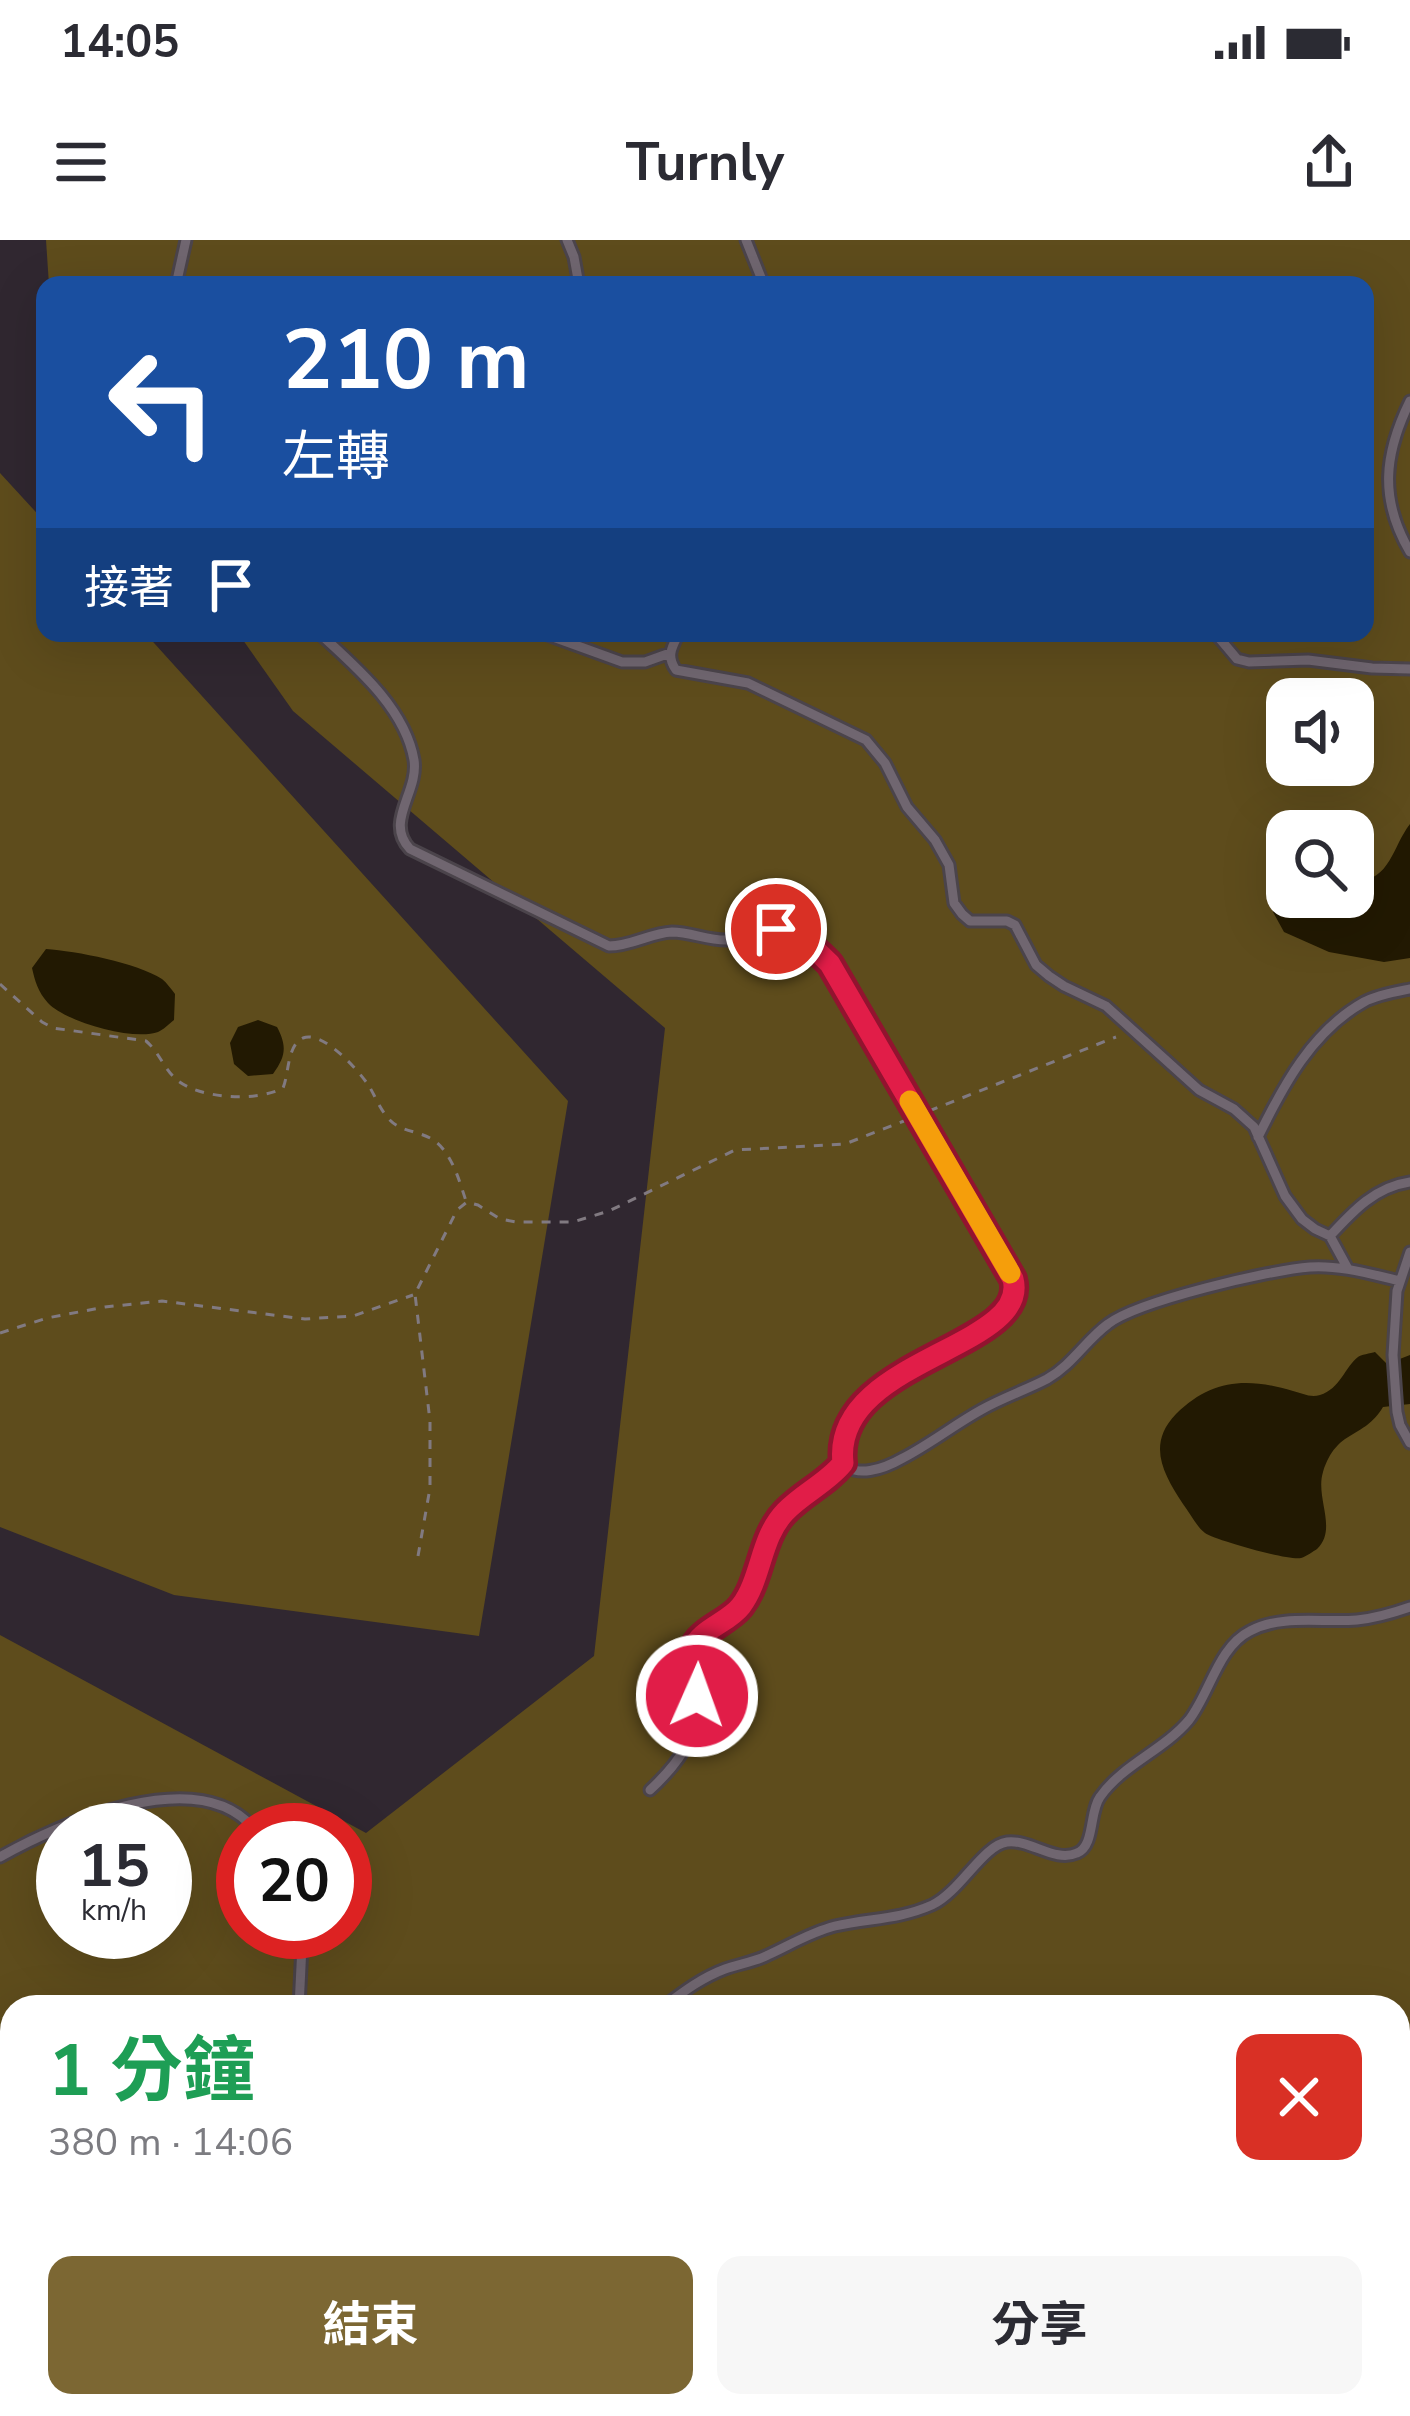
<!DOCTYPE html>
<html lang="zh-TW">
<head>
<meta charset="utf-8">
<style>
  :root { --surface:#fff; --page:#f7f7f7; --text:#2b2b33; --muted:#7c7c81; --accent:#7c6733 }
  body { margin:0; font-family:"Nunito Sans","Noto Sans TC",sans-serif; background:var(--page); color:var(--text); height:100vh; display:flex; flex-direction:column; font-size:45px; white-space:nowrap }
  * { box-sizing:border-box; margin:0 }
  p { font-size:39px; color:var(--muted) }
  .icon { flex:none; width:66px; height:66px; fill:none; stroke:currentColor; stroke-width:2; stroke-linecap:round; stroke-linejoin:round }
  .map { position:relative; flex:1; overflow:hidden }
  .sheet { position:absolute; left:0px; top:1755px; width:1410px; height:423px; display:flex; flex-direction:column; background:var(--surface); border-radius:36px 36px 0 0; box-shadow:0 12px 48px #0002 }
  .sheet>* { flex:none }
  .hud { position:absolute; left:36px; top:36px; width:1338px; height:366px; border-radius:24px; box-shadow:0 12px 48px #0002; background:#1a4fa0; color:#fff; overflow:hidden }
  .fabs { position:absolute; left:1266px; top:438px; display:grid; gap:24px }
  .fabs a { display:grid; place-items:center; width:108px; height:108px; border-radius:24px; background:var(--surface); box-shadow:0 12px 48px #0002; font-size:60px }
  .speed { position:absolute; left:36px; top:1563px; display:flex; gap:24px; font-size:60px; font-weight:700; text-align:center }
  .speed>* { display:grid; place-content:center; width:156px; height:156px; border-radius:50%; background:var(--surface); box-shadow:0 12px 48px #0002; line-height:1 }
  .speed small { font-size:30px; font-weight:400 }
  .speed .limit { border:18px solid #d22; background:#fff; color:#111 }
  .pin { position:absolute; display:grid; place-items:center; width:102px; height:102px; color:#fff; margin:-51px; border:6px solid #fff; border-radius:50%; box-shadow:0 3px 12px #0007 }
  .me { position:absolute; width:132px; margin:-66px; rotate:2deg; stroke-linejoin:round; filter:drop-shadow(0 0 9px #0008) }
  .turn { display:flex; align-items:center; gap:42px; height:252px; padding:0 48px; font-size:54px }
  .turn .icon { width:156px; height:156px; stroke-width:2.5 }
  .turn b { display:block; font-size:84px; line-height:102px }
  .then { display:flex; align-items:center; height:114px; padding:0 48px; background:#0003; gap:24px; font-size:45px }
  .round { display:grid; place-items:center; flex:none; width:126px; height:126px; border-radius:24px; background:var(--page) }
  .head { display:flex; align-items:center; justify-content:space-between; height:204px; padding:0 48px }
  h1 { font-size:72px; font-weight:700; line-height:90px; color:#1e9e55 }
  .cta { display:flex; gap:24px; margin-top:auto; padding:24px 48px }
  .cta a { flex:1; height:138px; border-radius:24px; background:var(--accent); color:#fff; font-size:48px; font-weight:700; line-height:138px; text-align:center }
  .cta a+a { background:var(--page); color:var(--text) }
  .status { display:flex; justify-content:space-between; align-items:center; height:84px; padding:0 60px; background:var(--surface); direction:ltr }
  .status svg { height:33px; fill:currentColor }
  header { display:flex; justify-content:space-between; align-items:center; height:156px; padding:0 48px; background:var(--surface); font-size:54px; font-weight:700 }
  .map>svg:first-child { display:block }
  .green { fill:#5e4c1c; fill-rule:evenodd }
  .water { fill:#221902 }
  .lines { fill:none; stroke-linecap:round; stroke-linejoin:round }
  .lane-casing { stroke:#4b444b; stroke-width:15 }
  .path { stroke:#817a81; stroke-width:3; stroke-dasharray:9 9; stroke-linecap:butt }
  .lane { stroke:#706670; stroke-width:9 }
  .lane-bridge-casing { stroke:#4b444b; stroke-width:15; stroke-linecap:butt }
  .lane-bridge { stroke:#706670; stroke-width:9 }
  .route-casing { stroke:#92132f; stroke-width:30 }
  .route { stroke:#e11d48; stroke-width:21 }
  .slow { stroke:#f59e0b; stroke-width:21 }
</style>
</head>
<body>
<div class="status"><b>14:05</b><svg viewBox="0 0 49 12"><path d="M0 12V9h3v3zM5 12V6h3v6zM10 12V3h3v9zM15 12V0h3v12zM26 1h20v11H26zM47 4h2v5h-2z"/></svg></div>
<header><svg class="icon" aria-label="menu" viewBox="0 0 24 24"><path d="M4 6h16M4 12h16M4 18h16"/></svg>Turnly<svg class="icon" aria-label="share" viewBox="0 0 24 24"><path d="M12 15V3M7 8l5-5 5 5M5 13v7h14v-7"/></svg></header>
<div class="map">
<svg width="1410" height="2176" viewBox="0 0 1410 2176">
  <rect width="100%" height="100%" fill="#302730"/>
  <path class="green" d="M46 0H1410V2176H8L0 2169V1395L366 1593 594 1416 665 788 293 471 238 393H1365V45H49ZM1287 459H1353V525H1287ZM1287 591H1353V657H1287ZM63 1590H165V1692H63ZM243 1590H345V1692H243ZM12 1767H1398V2166H12Z
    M0 233 45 282V393H145L568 861 479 1396 174 1355 0 1287Z"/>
  <path class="water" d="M1410 584V718L1384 722 1329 712 1284 692 1273 672 1276 654 1287 648V657H1353V641C1390 643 1392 607 1410 584Z
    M46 709C76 711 137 723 162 739 167 743 171 749 175 754L174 780C169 784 163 790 158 792 133 801 66 782 48 763 38 752 35 741 32 728Z
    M258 780 277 787C287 806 286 816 273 834L248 836 234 824 230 803 238 787Z
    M1375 1112 1387 1124 1410 1115V1164L1383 1167C1363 1200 1337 1188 1323 1232 1315 1258 1338 1289 1317 1309 1314 1311 1305 1317 1301 1318 1289 1321 1215 1300 1205 1293 1196 1286 1190 1273 1183 1264 1164 1235 1146 1205 1176 1174 1211 1139 1247 1137 1293 1151 1302 1153 1310 1158 1320 1155 1340 1149 1345 1127 1358 1117 1360 1115 1371 1113 1375 1112Z"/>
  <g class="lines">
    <g class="lane-casing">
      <path id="lane" d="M567 0 574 17 579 45
        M746 0 764 45
        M176 45 186 0
        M1410 161C1384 214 1379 259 1410 312
        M319 393C356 427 405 468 414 520 419 552 384 582 410 609L609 706C632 706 650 693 672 692 691 692 709 701 728 700 744 700 758 691 773 690 805 687 829 722 843 746
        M542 393 622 422H645L670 413
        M679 393C672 407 666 416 676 430L748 443 866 500 885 523 907 567 935 600 949 625 954 663 962 674 970 681H1007L1015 685 1036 725 1049 736 1064 746 1106 766 1199 850 1234 869 1254 887 1285 956 1302 979 1315 989 1330 996C1353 971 1375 947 1410 942
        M1215 393 1237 419 1249 422 1308 420 1372 428 1410 429
        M1258 897C1283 846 1312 791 1364 762 1377 755 1395 752 1410 749
        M1330 996 1348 1029
        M1410 1012 1397 1051 1393 1115 1397 1172 1400 1185 1410 1203
        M1013 1039 1015 1056C984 1115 890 1118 855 1174 821 1228 854 1246 903 1218 930 1204 954 1185 981 1170 1002 1158 1026 1150 1047 1139 1072 1125 1086 1100 1108 1084 1138 1061 1270 1030 1310 1027 1340 1025 1370 1034 1400 1041
        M650 1550C676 1526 704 1491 696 1453 692 1437 686 1423 694 1407 703 1387 729 1382 742 1364 761 1339 762 1304 780 1278 796 1255 825 1245 843 1223
        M0 1617C60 1583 200 1521 255 1590
        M299 1767 302 1706 299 1692
        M663 1767C683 1752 701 1738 725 1729 739 1724 754 1722 768 1715 790 1705 811 1692 835 1686 869 1678 898 1680 932 1665 960 1652 983 1605 1007 1602 1030 1599 1055 1623 1077 1613 1095 1606 1089 1572 1100 1557 1122 1525 1164 1510 1189 1480 1210 1453 1218 1407 1250 1391 1282 1374 1322 1383 1357 1380 1376 1378 1393 1373 1410 1367
        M0 1869 12 1885
        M1398 1951 1410 1952
        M1398 2161 1410 2158
        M644 2166 654 2176
        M163 2176 167 2166
        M1358 2176 1382 2166"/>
    </g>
    <path class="path" d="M0 744 42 782 53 788 146 801C159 812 164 829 177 840 200 859 257 862 283 848 289 834 287 805 303 798 323 790 359 831 369 846 375 856 380 869 388 878 403 896 427 888 443 909 455 924 460 943 466 961
      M929 871 1116 797
      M0 1093 47 1078 105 1067 162 1061 305 1079 353 1076 413 1055
      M418 1316 430 1248V1181L415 1054 457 970 467 962 478 965 500 979 516 982H573L609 971 735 910 845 904 904 881"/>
    <use href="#lane" class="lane"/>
    <g class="lane-bridge-casing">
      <path id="lane-bridge" d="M843 746 1013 1039"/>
    </g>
    <use href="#lane-bridge" class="lane-bridge"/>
  </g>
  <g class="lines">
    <g class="route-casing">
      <path id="route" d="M697 1456C692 1441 687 1425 692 1410 700 1389 728 1383 741 1366 762 1338 760 1298 785 1272 803 1253 827 1243 843 1223 831 1119 1031 1109 1013 1039L830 724C813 707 800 693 776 689"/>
    </g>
    <use href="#route" class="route"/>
    <path class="slow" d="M910 861 1010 1033"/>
  </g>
</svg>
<div class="fabs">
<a><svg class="icon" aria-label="sound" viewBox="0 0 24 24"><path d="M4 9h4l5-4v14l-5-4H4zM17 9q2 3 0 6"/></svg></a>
<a><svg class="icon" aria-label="search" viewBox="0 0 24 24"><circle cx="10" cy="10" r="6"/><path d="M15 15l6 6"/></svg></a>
</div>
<div class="speed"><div>15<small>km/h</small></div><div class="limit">20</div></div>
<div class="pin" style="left:776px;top:689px;background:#d93025"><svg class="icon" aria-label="arrive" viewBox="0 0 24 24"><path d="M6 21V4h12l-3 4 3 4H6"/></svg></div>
<svg class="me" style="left:697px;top:1456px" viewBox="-20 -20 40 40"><circle r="17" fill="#e11d48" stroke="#fff" stroke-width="3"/><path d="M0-11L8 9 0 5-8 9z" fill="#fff"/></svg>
<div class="hud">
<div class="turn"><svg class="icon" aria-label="left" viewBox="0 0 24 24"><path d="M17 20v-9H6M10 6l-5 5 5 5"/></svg><div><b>210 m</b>左轉</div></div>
<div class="then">接著<svg class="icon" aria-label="arrive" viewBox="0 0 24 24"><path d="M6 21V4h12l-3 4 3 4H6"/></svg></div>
</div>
<section class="sheet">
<div class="head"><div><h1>1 分鐘</h1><p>380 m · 14:06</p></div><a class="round" style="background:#d93025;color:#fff"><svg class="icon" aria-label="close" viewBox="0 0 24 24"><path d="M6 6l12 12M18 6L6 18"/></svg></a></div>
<div class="cta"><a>結束</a><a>分享</a></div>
</section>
</div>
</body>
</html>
